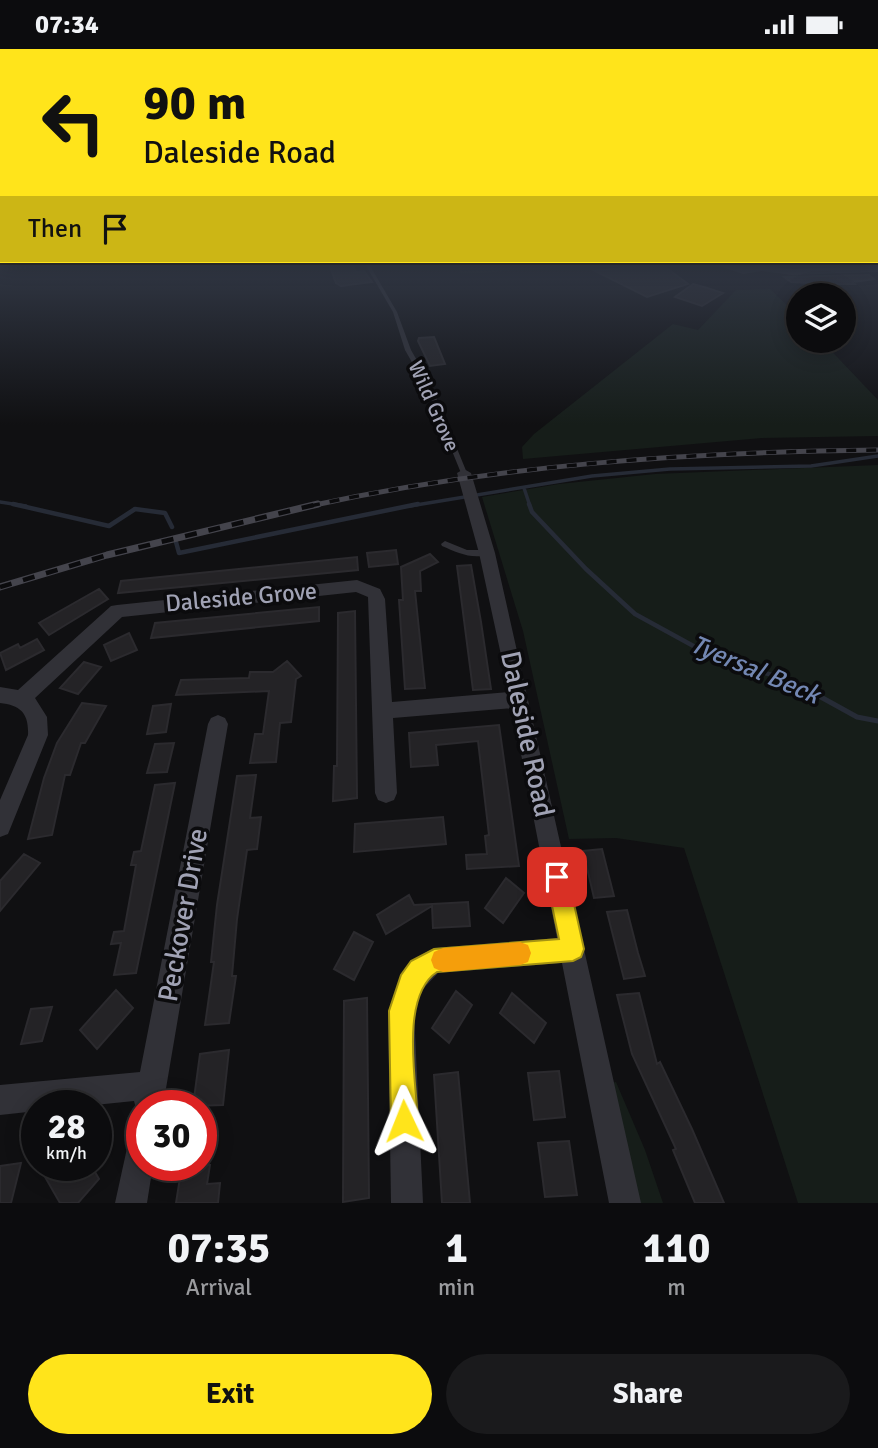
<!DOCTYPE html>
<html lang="en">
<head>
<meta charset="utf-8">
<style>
  :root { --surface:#0c0c0e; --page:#1a1a1c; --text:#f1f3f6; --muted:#9a9b9e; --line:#2c2c2e; --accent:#ffe41b }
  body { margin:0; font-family:Signika,sans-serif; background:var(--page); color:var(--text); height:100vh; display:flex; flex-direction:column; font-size:26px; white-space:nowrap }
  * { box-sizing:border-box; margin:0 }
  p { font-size:23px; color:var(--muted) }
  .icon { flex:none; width:38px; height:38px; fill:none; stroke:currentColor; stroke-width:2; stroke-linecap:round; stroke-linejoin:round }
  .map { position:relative; height:1154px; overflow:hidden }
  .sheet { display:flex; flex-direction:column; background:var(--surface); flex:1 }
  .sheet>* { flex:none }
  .top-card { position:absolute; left:0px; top:0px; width:878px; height:214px; box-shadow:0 4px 18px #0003,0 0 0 2px var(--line); background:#ffe41b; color:#111; overflow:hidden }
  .controls { position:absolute; left:786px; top:234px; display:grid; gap:14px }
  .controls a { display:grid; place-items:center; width:70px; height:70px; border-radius:50%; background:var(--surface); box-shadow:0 4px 18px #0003,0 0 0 2px var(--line); font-size:35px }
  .speed { position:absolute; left:21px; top:1041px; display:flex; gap:14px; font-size:35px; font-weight:700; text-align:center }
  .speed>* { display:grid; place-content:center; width:91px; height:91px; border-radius:50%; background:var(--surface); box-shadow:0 4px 18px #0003,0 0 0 2px var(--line); line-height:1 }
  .speed small { font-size:18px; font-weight:400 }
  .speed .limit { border:10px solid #d22; background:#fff; color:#111 }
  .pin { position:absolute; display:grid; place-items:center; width:60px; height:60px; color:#fff; margin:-30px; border-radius:14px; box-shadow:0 4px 10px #0006 }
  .me { position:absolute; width:77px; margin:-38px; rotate:358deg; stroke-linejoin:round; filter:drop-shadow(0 0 5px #0008) }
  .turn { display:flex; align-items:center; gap:24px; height:147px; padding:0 28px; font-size:32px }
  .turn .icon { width:91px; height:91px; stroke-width:2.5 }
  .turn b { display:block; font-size:49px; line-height:60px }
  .then { display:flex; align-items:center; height:66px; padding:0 28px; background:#0003; gap:14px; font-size:26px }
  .eta { display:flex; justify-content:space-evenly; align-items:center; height:119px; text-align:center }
  .eta b { font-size:42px; font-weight:700; line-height:49px }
  .primary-button { display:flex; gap:14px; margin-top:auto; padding:14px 28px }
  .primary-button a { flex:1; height:80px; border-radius:42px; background:var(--accent); color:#111; font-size:28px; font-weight:700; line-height:80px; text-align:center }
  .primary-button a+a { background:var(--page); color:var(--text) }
  .status { display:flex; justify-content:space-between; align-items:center; height:49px; padding:0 35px; background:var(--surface); direction:ltr }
  .status svg { height:19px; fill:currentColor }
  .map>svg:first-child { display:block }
  .green { fill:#161d19 }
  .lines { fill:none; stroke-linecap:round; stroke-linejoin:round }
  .stream-far2 { stroke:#262b36; stroke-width:3.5 }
  .stream-far1 { stroke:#262b36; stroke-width:4.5 }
  .stream { stroke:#262b36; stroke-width:5 }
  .building { fill:#242326; stroke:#2b2a2e; stroke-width:2 }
  .path { stroke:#37373e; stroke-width:2; stroke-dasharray:2 2.5; stroke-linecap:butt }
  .service { fill:#313137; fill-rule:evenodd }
  .minor { fill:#313137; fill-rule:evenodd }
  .rail-far1-casing { stroke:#44444c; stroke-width:5 }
  .rail-casing { stroke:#44444c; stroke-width:7 }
  .rail-far1 { stroke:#0b0b0d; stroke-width:3.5; stroke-dasharray:10; stroke-linecap:butt }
  .rail { stroke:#0b0b0d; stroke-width:4.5; stroke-dasharray:12; stroke-linecap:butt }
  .route { fill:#ffe41b; stroke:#a69412; stroke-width:2 }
  .slow { fill:#f59e0b }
  .labels { text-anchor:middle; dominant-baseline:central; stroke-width:7; stroke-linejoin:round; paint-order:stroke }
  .far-street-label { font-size:21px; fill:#a0a2b4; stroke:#0b0b0d }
  .street-label { font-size:24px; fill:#a0a2b4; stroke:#0b0b0d }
  .water-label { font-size:26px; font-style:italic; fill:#7387b3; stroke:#0b0b0d }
  .near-street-label { font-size:28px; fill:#a0a2b4; stroke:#0b0b0d }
</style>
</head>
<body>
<div class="status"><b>07:34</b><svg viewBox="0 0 49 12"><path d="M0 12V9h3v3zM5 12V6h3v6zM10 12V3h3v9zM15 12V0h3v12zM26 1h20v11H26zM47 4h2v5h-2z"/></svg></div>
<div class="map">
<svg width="878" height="1154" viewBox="0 0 878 1154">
  <rect width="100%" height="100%" fill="#101012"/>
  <path class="green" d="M456 215H622L461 225Z
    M770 240 798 267V292H822L878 351V387L762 389 523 410 522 398 534 385 673 275 698 281 736 241Z
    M878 416V1154H798L684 799 616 789 569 790 523 582 482 448 559 435 655 425Z
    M616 1033 645 1101 663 1154H638L612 1034Z"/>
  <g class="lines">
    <path class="stream-far2" d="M524 439 530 457
      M0 453 26 457
      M410 457 592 427 670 420 811 417 878 407"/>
    <path class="stream-far1" d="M13 455 109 477 135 460 165 464 172 478
      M529 455 532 463 586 520 635 565 719 611 797 633
      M176 493 179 504 418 455"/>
    <path class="stream" d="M790 631 857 668 878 672"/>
  </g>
  <path class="building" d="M329 215H352L356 223 364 222 372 233 341 237 336 234Z
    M661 215 688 235 647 248 595 222Z
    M869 226 874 230 853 233 855 235H830L791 233 784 228Z
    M693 235 704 238 723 244 702 257 675 248Z
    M434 288 445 315 430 317 418 292 419 289Z
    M396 501 398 515 369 518 367 504Z
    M430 505 438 513 420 522 421 542H415L425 639 405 640 399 551H403L401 518Z
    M357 508 358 521 118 544 121 532Z
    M471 516 481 573 491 640 473 641 457 517Z
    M99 540 108 550 49 586 39 574Z
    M319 558V572L151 589 155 574Z
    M355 562 357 749 333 752 334 717H337L338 564Z
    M129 584 137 601 111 612 104 596Z
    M37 590 44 601 6 621 0 604 18 595 20 599Z
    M287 612 301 627 296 630 291 673 280 674 276 713 250 714 255 685H263L269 642 176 646 181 631 249 629 250 623H273Z
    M84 613 101 618 78 645 60 639Z
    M82 654 106 657 85 694H81L70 726H65L52 786 28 790 44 729 57 694Z
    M171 655 166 683 147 685 153 657Z
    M499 676 519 817 467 820 466 806 487 805 485 787 489 786 478 692 436 696 438 716 411 718 409 684Z
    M174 694 167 723 147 724 155 695Z
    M256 726 250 769 261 768 257 800 247 801 237 870 232 927H236L229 974 205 976 214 913H211L217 856 237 727Z
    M175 734 136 924 114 926 121 894 111 895 114 883 124 882 136 816H131L134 803 141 802 155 736Z
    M443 768 446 795 354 803 355 775Z
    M602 800 614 847 594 849 583 802Z
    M24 805 40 814 0 862V832Z
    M506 829 524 844 503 874 485 859Z
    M409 846 414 856 468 853 470 877 433 879 432 857 386 885 377 866Z
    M627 861 638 904 645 927 624 930 607 863Z
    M354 883 373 893 354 931 334 920Z
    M116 941 133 959 97 1000 80 981Z
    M456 942 472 956 449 994 432 979Z
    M512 944 546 974 534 994 500 964Z
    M639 944 657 1015 660 1013 692 1080 724 1154H695L673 1101 676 1100 632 1005 617 946Z
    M367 949 369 1149 343 1153 344 952Z
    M52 958 42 992 21 995 31 960Z
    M229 1001 223 1056 193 1057 200 1005Z
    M559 1022 565 1068 534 1071 528 1024Z
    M458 1023 470 1154H442L434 1026Z
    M569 1092 577 1146 545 1148 538 1094Z
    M21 1114 11 1154H0V1117Z
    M46 1116H91L99 1130 78 1154H60L41 1121Z
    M182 1116H210L207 1135 220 1134 218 1154H176Z"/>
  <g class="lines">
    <path class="path" d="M4 215 8 220 61 215"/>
    <path class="service" d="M365 215H369L397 263 411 301 431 336 467 424 466 425H462L461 424 425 336 405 301 393 263Z
      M445 492 467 501H487L491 504C475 512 458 504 442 497L441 495Z"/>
    <path class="minor" d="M713 215 755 218 756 215H764V217L792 220 878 217V223L792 226 762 222 743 225Z
      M464 420 471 424 495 504 641 1154H609L562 914 438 924 421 942 414 963 423 1154H391L388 963 402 924 418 908 434 899 557 889 512 659 393 669 397 744 394 751 386 754 378 751 375 744 368 548 356 543 122 568 35 649 47 668 48 686 8 785 0 788V751L28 686C29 665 21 656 0 654V638L18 641 111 557 117 556 357 531 380 540 385 550 392 653 509 643 479 504 457 424Z
      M218 666 225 669 228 675 163 1057H142V1069L138 1067 134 1052 85 1057H37V1062L0 1066V1036L140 1023 208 675 211 669Z
      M142 1077V1116H153L147 1154H115L131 1081Z"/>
    <g class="rail-far1-casing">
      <path id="rail-far1" d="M310 457C497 416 688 403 878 401"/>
    </g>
    <g class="rail-casing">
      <path id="rail" d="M0 538 107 506 318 455"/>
    </g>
    <use href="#rail-far1" class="rail-far1"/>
    <use href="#rail" class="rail"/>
  </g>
  <linearGradient id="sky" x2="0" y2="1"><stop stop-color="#09090a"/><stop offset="0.57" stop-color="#313744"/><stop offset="1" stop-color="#313744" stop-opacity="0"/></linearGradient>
  <rect width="878" height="376" fill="url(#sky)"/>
  <path class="route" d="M557 817 564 821 568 828 584 900 581 908 573 912 437 923C400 947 416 1032 418 1072L414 1081 404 1085 395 1081 391 1072 389 962 401 926 411 912 434 900 559 890 546 828 549 821Z"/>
  <path class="slow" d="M520 893 528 896 531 904 528 913 520 916 443 923 434 919 431 911 434 903 443 899Z"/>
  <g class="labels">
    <g class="far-street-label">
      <text transform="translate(434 357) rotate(66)">Wild Grove</text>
    </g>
    <g class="street-label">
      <text transform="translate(241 548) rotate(-5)">Daleside Grove</text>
    </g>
    <g class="water-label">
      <text transform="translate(755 621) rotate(23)">Tyersal Beck</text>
    </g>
    <g class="near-street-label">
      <text transform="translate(527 685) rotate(78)">Daleside Road</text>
      <text transform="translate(183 866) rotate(-80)">Peckover Drive</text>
    </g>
  </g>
</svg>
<div class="controls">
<a><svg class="icon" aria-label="layers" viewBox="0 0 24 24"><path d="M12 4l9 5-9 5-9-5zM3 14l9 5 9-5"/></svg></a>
</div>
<div class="speed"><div>28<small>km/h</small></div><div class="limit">30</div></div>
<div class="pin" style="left:557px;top:828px;background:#d93025"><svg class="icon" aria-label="arrive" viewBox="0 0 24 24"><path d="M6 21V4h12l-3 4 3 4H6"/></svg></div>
<svg class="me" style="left:404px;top:1072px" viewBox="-20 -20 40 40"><path d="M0-17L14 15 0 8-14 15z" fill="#ffe41b" stroke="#fff" stroke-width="4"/></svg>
<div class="top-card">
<div class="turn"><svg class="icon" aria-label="left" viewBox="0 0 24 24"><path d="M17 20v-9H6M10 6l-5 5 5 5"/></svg><div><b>90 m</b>Daleside Road</div></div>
<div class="then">Then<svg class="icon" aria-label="arrive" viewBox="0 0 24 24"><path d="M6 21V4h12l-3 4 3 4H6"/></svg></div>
</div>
</div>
<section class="sheet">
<div class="eta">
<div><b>07:35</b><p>Arrival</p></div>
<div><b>1</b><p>min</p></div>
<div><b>110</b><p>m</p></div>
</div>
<div class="primary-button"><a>Exit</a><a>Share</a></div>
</section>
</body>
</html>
